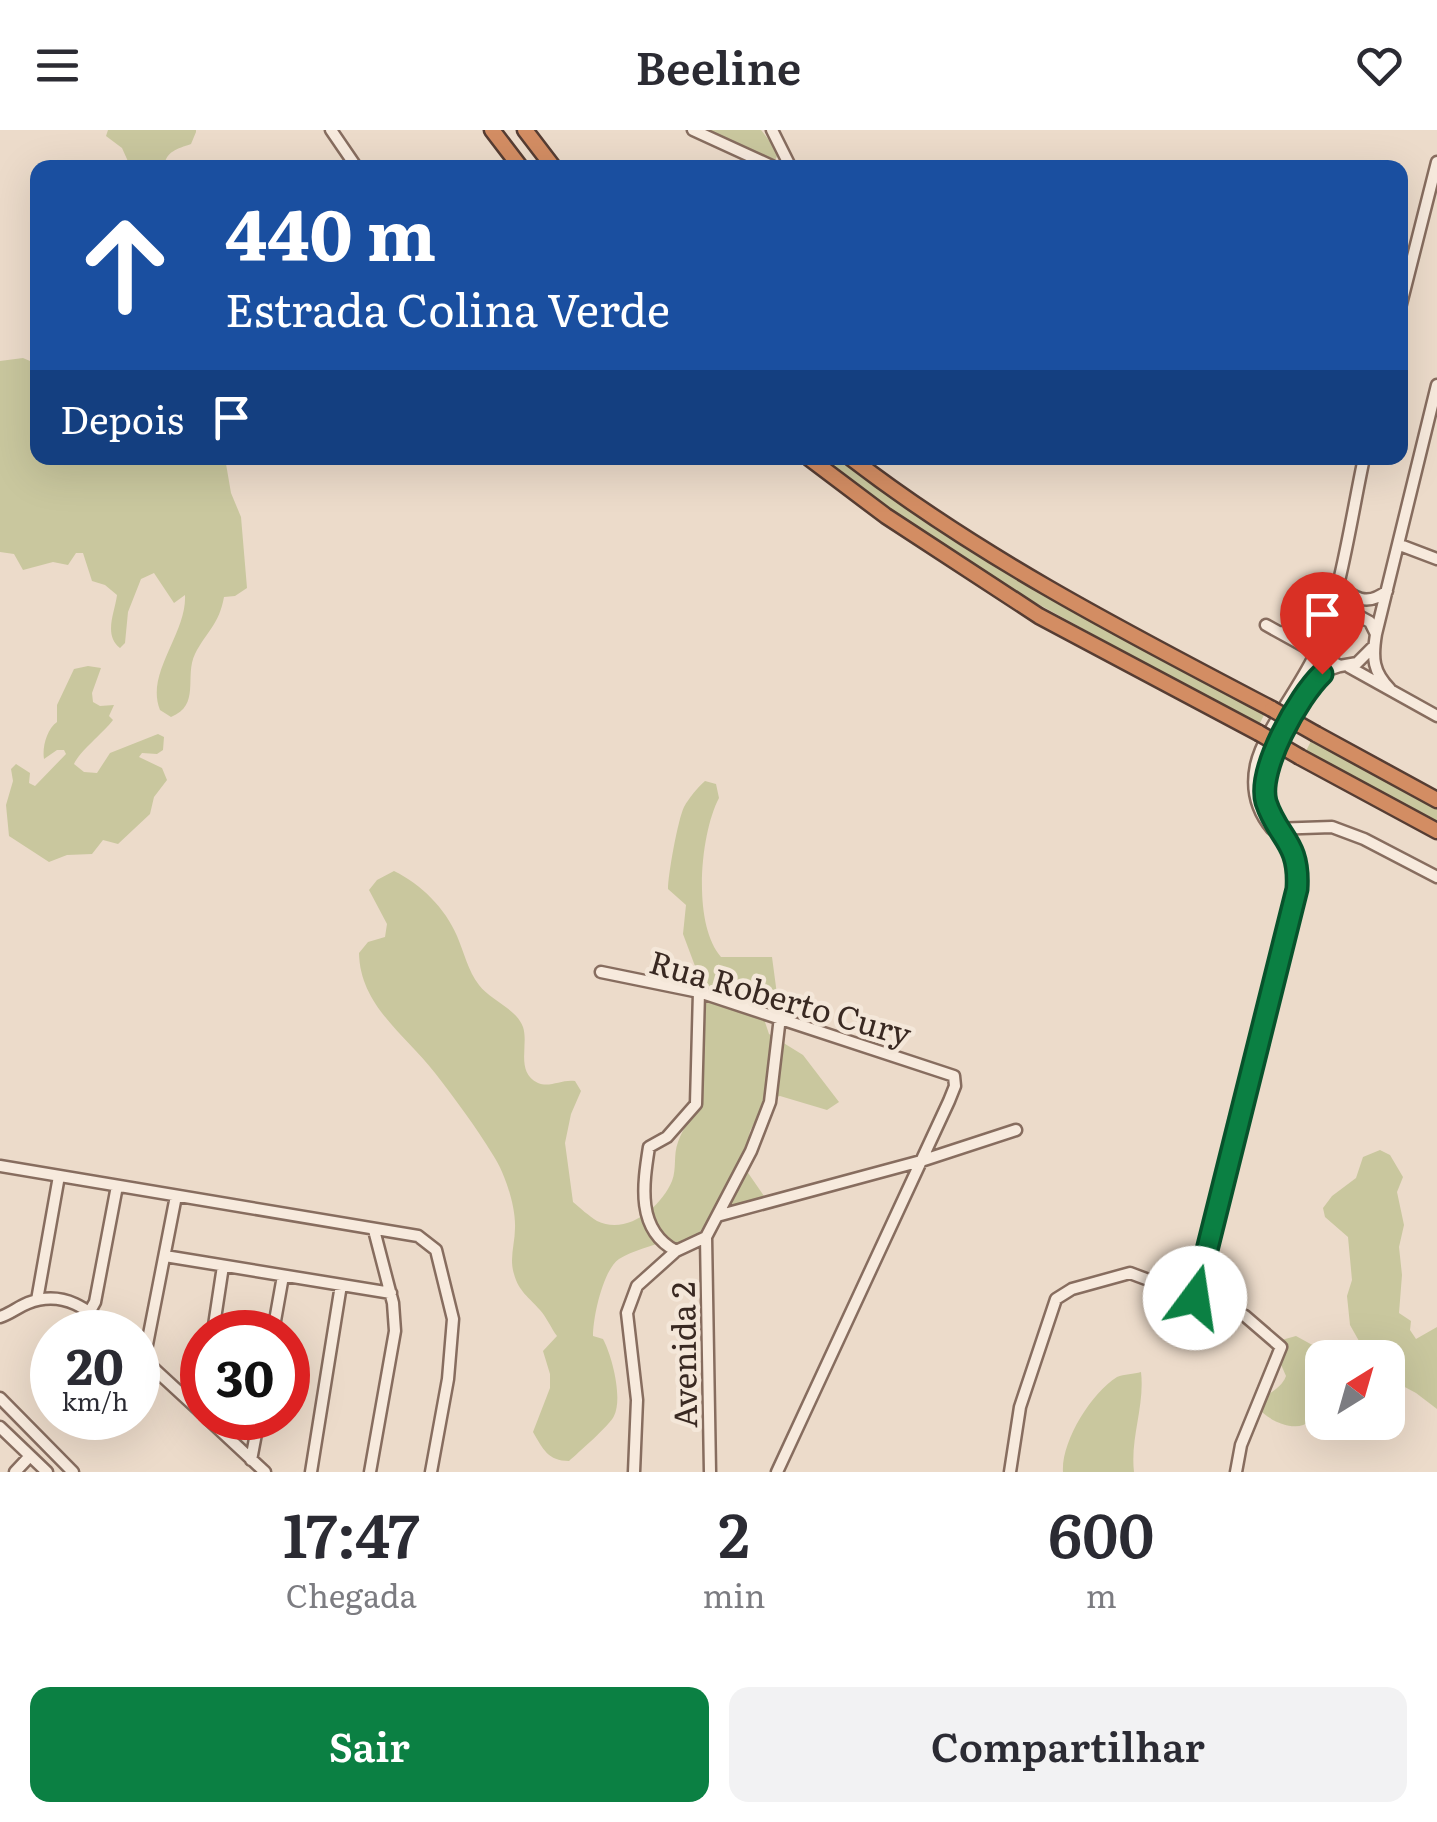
<!DOCTYPE html>
<html lang="pt">
<head>
<meta charset="utf-8">
<style>
  :root { --surface:#fff; --page:#f2f2f3; --text:#2b2b33; --muted:#7c7c81; --accent:#0b8043 }
  body { margin:0; font-family:Literata,serif; background:var(--page); color:var(--text); height:100vh; display:flex; flex-direction:column; font-size:38px; white-space:nowrap }
  * { box-sizing:border-box; margin:0 }
  p { font-size:32px; color:var(--muted) }
  .icon { flex:none; width:55px; height:55px; fill:none; stroke:currentColor; stroke-width:2; stroke-linecap:round; stroke-linejoin:round }
  .map { position:relative; height:1342px; overflow:hidden }
  .drawer { display:flex; flex-direction:column; background:var(--surface); flex:1 }
  .drawer>* { flex:none }
  .banner { position:absolute; left:30px; top:30px; width:1378px; height:305px; border-radius:20px; box-shadow:0 10px 40px #0002; background:#1a4fa0; color:#fff; overflow:hidden }
  .needle { width:65px; rotate:37deg }
  .fabs { position:absolute; left:1305px; top:1210px; display:grid; gap:20px }
  .fabs a { display:grid; place-items:center; width:100px; height:100px; border-radius:20px; background:var(--surface); box-shadow:0 10px 40px #0002; font-size:50px }
  .speed { position:absolute; left:30px; top:1180px; display:flex; gap:20px; font-size:50px; font-weight:700; text-align:center }
  .speed>* { display:grid; place-content:center; width:130px; height:130px; border-radius:50%; background:var(--surface); box-shadow:0 10px 40px #0002; line-height:1 }
  .speed small { font-size:25px; font-weight:400 }
  .speed .limit { border:15px solid #d22; background:#fff; color:#111 }
  .pin { position:absolute; display:grid; place-items:center; width:85px; height:85px; color:#fff; margin:-102px -42px; border-radius:50% 50% 50% 0; rotate:-45deg; box-shadow:0 0 10px #0007 }
  .pin .icon { rotate:45deg }
  .me { position:absolute; width:110px; margin:-55px; rotate:14deg; stroke-linejoin:round; filter:drop-shadow(0 0 8px #0008) }
  .turn { display:flex; align-items:center; gap:35px; height:210px; padding:0 30px; font-size:45px }
  .turn .icon { width:130px; height:130px; stroke-width:2.5 }
  .turn b { display:block; font-size:70px; line-height:85px }
  .then { display:flex; align-items:center; height:95px; padding:0 30px; background:#0003; gap:20px; font-size:38px }
  .eta { display:flex; justify-content:space-evenly; align-items:center; height:170px; text-align:center }
  .eta b { font-size:60px; font-weight:600; line-height:70px }
  .cta { display:flex; gap:20px; margin-top:auto; padding:20px 30px }
  .cta a { flex:1; height:115px; border-radius:20px; background:var(--accent); color:#fff; font-size:40px; font-weight:600; line-height:115px; text-align:center }
  .cta a+a { background:var(--page); color:var(--text) }
  header { display:flex; justify-content:space-between; align-items:center; height:130px; padding:0 30px; background:var(--surface); font-size:45px; font-weight:600 }
  .map>svg:first-child { display:block }
  .green { fill:#c9c79e }
  .lines { fill:none; stroke-linecap:round; stroke-linejoin:round }
  .minor-casing { stroke:#876d5f; stroke-width:15 }
  .highway-casing { stroke:#563d33; stroke-width:19 }
  .minor { stroke:#f7eadd; stroke-width:10 }
  .highway { stroke:#d38d63; stroke-width:14 }
  .highway-bridge-casing { stroke:#563d33; stroke-width:19; stroke-linecap:butt }
  .highway-bridge { stroke:#d38d63; stroke-width:14 }
  .route-casing { stroke:#07532c; stroke-width:25 }
  .route { stroke:#0b8043; stroke-width:18 }
  .labels { text-anchor:middle; dominant-baseline:central; stroke-width:9; stroke-linejoin:round; paint-order:stroke }
  .street-label { font-size:32px; fill:#392922; stroke:#f4e7d9 }
</style>
</head>
<body>
<header><svg class="icon" aria-label="menu" viewBox="0 0 24 24"><path d="M4 6h16M4 12h16M4 18h16"/></svg>Beeline<svg class="icon" aria-label="heart" viewBox="0 0 24 24"><path d="M12 20l-8-8c-3-5 5-10 8-4 3-6 11-1 8 4z"/></svg></header>
<div class="map">
<svg width="1437" height="1342" viewBox="0 0 1437 1342">
  <rect width="100%" height="100%" fill="#ecdbca"/>
  <path class="green" d="M108 0H196V2L191 14C177 19 166 21 164 37L131 38 122 18 106 6Z
    M695 0H761L779 23 775 30Z
    M23 228 37 234 38 328H225L231 363 241 387 247 458 235 466 224 467C219 495 206 502 195 524 184 547 201 575 171 587L160 580C145 543 187 504 185 465L174 473 154 443 141 449 128 482 125 513 120 518C103 505 115 482 117 465L105 455 92 451 83 423H76L68 435 53 432 23 440 14 424 0 422V231Z
    M819 328H840L988 431 1264 585 1259 595 1007 457 921 401Z
    M88 536 101 538 92 563 93 572 100 576 114 575 109 586 113 590C102 604 80 621 74 634L84 642 97 643 110 623 158 604 164 607 163 620 157 624 142 623 139 627 162 638 167 650 154 667 150 684 118 714 103 710 92 724 67 725 49 732 9 706 6 675 13 651 11 639 16 634 30 643 29 653 35 656 66 624 64 620H57L44 629C42 617 47 599 57 592V575L74 539Z
    M1311 611 1437 678V692L1306 621Z
    M705 651 716 654 719 668C700 704 692 794 721 827H772L778 872 765 892 769 904 803 925 839 972 827 980 780 966 767 969 750 1001 744 1037 766 1069 715 1079 692 1114 681 1122 666 1110C651 1117 633 1120 619 1129 603 1140 593 1187 593 1206L603 1209C612 1226 623 1268 614 1286 610 1295 578 1323 569 1331 548 1331 543 1319 533 1302L550 1258V1244L543 1221 557 1206C551 1198 547 1188 540 1180 529 1167 519 1162 514 1144 509 1128 515 1114 515 1098 516 1077 505 1043 493 1025 476 997 455 969 435 943 406 905 360 876 359 823L368 812 385 807 387 794 369 760 377 750 394 741C421 754 445 778 457 806 464 822 468 841 479 855 491 871 516 878 523 897 529 915 515 942 538 953 550 958 562 949 575 951L581 961 571 984 565 1013 573 1072C580 1078 589 1086 597 1091 627 1106 661 1077 672 1051 677 1038 673 1025 678 1012 683 998 693 984 702 972L699 959 703 947 701 907 694 854 698 844 683 804 686 775 668 759C668 745 678 689 684 677 689 668 697 658 705 651Z
    M1380 1020 1390 1025 1403 1047 1397 1062 1404 1095 1399 1117 1402 1145 1399 1183 1411 1191 1410 1200 1416 1209 1437 1197V1279L1416 1263 1388 1248V1228L1368 1227 1350 1195 1347 1166 1352 1150 1348 1107 1325 1087 1323 1078 1332 1066 1356 1048 1363 1027Z
    M1296 1206 1316 1217 1333 1220V1227L1322 1228V1258L1318 1259C1318 1270 1319 1284 1310 1291 1296 1304 1266 1290 1258 1277 1264 1262 1280 1262 1286 1246L1279 1230 1278 1211Z
    M1141 1242C1145 1276 1130 1308 1134 1342H1063C1061 1312 1091 1263 1117 1247 1124 1244 1134 1244 1141 1242Z"/>
  <g class="lines">
    <g class="minor-casing">
      <path id="minor" d="M331 0 357 38
        M693 0 776 38
        M772 0 791 38
        M1400 178 1437 32
        M1364 328C1351 388 1341 465 1317 520 1302 555 1264 600 1256 635 1251 659 1257 681 1272 699L1332 697 1364 709 1437 747
        M1400 415 1437 429
        M1336 454C1354 468 1367 477 1387 461
        M1266 495 1340 536 1357 533 1374 516
        M1279 502C1308 506 1328 484 1357 485L1370 492 1376 504
        M1349 537 1437 586
        M1390 559C1373 542 1372 528 1376 504L1437 255
        M601 842 699 862 954 946 955 956 949 971 777 1342
        M699 862 696 974 667 1007 649 1017C643 1055 636 1100 676 1121L706 1107
        M0 1036 418 1106 436 1120 453 1189 448 1249 431 1342
        M717 1086 921 1031 1016 1000
        M165 1126 391 1163
        M1195 1167 1297 759 1296 728 1268 676 1265 649 1270 629 1308 560 1328 540 1340 536
        M37 1170 59 1046
        M90 1181 95 1172 117 1056
        M0 1187C10 1184 18 1177 28 1173 64 1159 89 1180 114 1202
        M213 1202 223 1136
        M273 1202 283 1146
        M138 1224 202 1283
        M144 1230 176 1066
        M0 1268 73 1342
        M207 1288 265 1342
        M0 1297 47 1342
        M251 1330 259 1288
        M15 1342 30 1326
        M311 1342 341 1155
        M370 1342 395 1201 393 1173 374 1100
        M634 1342 637 1270 627 1183 637 1156 676 1121
        M710 1342 706 1107 751 1021 770 972 780 887
        M1010 1342 1020 1277 1056 1169 1072 1159 1130 1143 1245 1186 1281 1217 1241 1315 1236 1342"/>
    </g>
    <g class="highway-casing">
      <path id="highway" d="M492 0 521 38
        M525 0 554 38
        M809 328 886 386 1039 486 1259 603
        M851 328C981 428 1127 503 1272 579
        M1316 604 1437 670
        M1300 627 1437 701"/>
    </g>
    <use href="#minor" class="minor"/>
    <use href="#highway" class="highway"/>
    <g class="highway-bridge-casing">
      <path id="highway-bridge" d="M1272 579 1316 604
        M1259 603 1300 627"/>
    </g>
    <use href="#highway-bridge" class="highway-bridge"/>
  </g>
  <g class="lines">
    <g class="route-casing">
      <path id="route" d="M1195 1168 1297 759C1300 711 1278 709 1266 672 1257 639 1299 566 1322 544"/>
    </g>
    <use href="#route" class="route"/>
  </g>
  <g class="labels">
    <g class="street-label">
      <text transform="translate(781 866) rotate(16)">Rua Roberto Cury</text>
      <text transform="translate(682 1225) rotate(-91)">Avenida 2</text>
    </g>
  </g>
</svg>
<div class="fabs">
<a><svg class="needle" viewBox="-14 -14 28 28"><path d="M0-13l5 13h-10z" fill="#e53935"/><path d="M0 13l5-13h-10z" fill="#7c7c81"/></svg></a>
</div>
<div class="speed"><div>20<small>km/h</small></div><div class="limit">30</div></div>
<div class="pin" style="left:1322px;top:544px;background:#d93025"><svg class="icon" aria-label="arrive" viewBox="0 0 24 24"><path d="M6 21V4h12l-3 4 3 4H6"/></svg></div>
<svg class="me" style="left:1195px;top:1168px" viewBox="-20 -20 40 40"><circle r="19" fill="#fff"/><path d="M0-13L10 11 0 6-10 11z" fill="#0b8043"/></svg>
<div class="banner">
<div class="turn"><svg class="icon" aria-label="ahead" viewBox="0 0 24 24"><path d="M12 20V5M6 11l6-6 6 6"/></svg><div><b>440 m</b>Estrada Colina Verde</div></div>
<div class="then">Depois<svg class="icon" aria-label="arrive" viewBox="0 0 24 24"><path d="M6 21V4h12l-3 4 3 4H6"/></svg></div>
</div>
</div>
<section class="drawer">
<div class="eta">
<div><b>17:47</b><p>Chegada</p></div>
<div><b>2</b><p>min</p></div>
<div><b>600</b><p>m</p></div>
</div>
<div class="cta"><a>Sair</a><a>Compartilhar</a></div>
</section>
</body>
</html>
